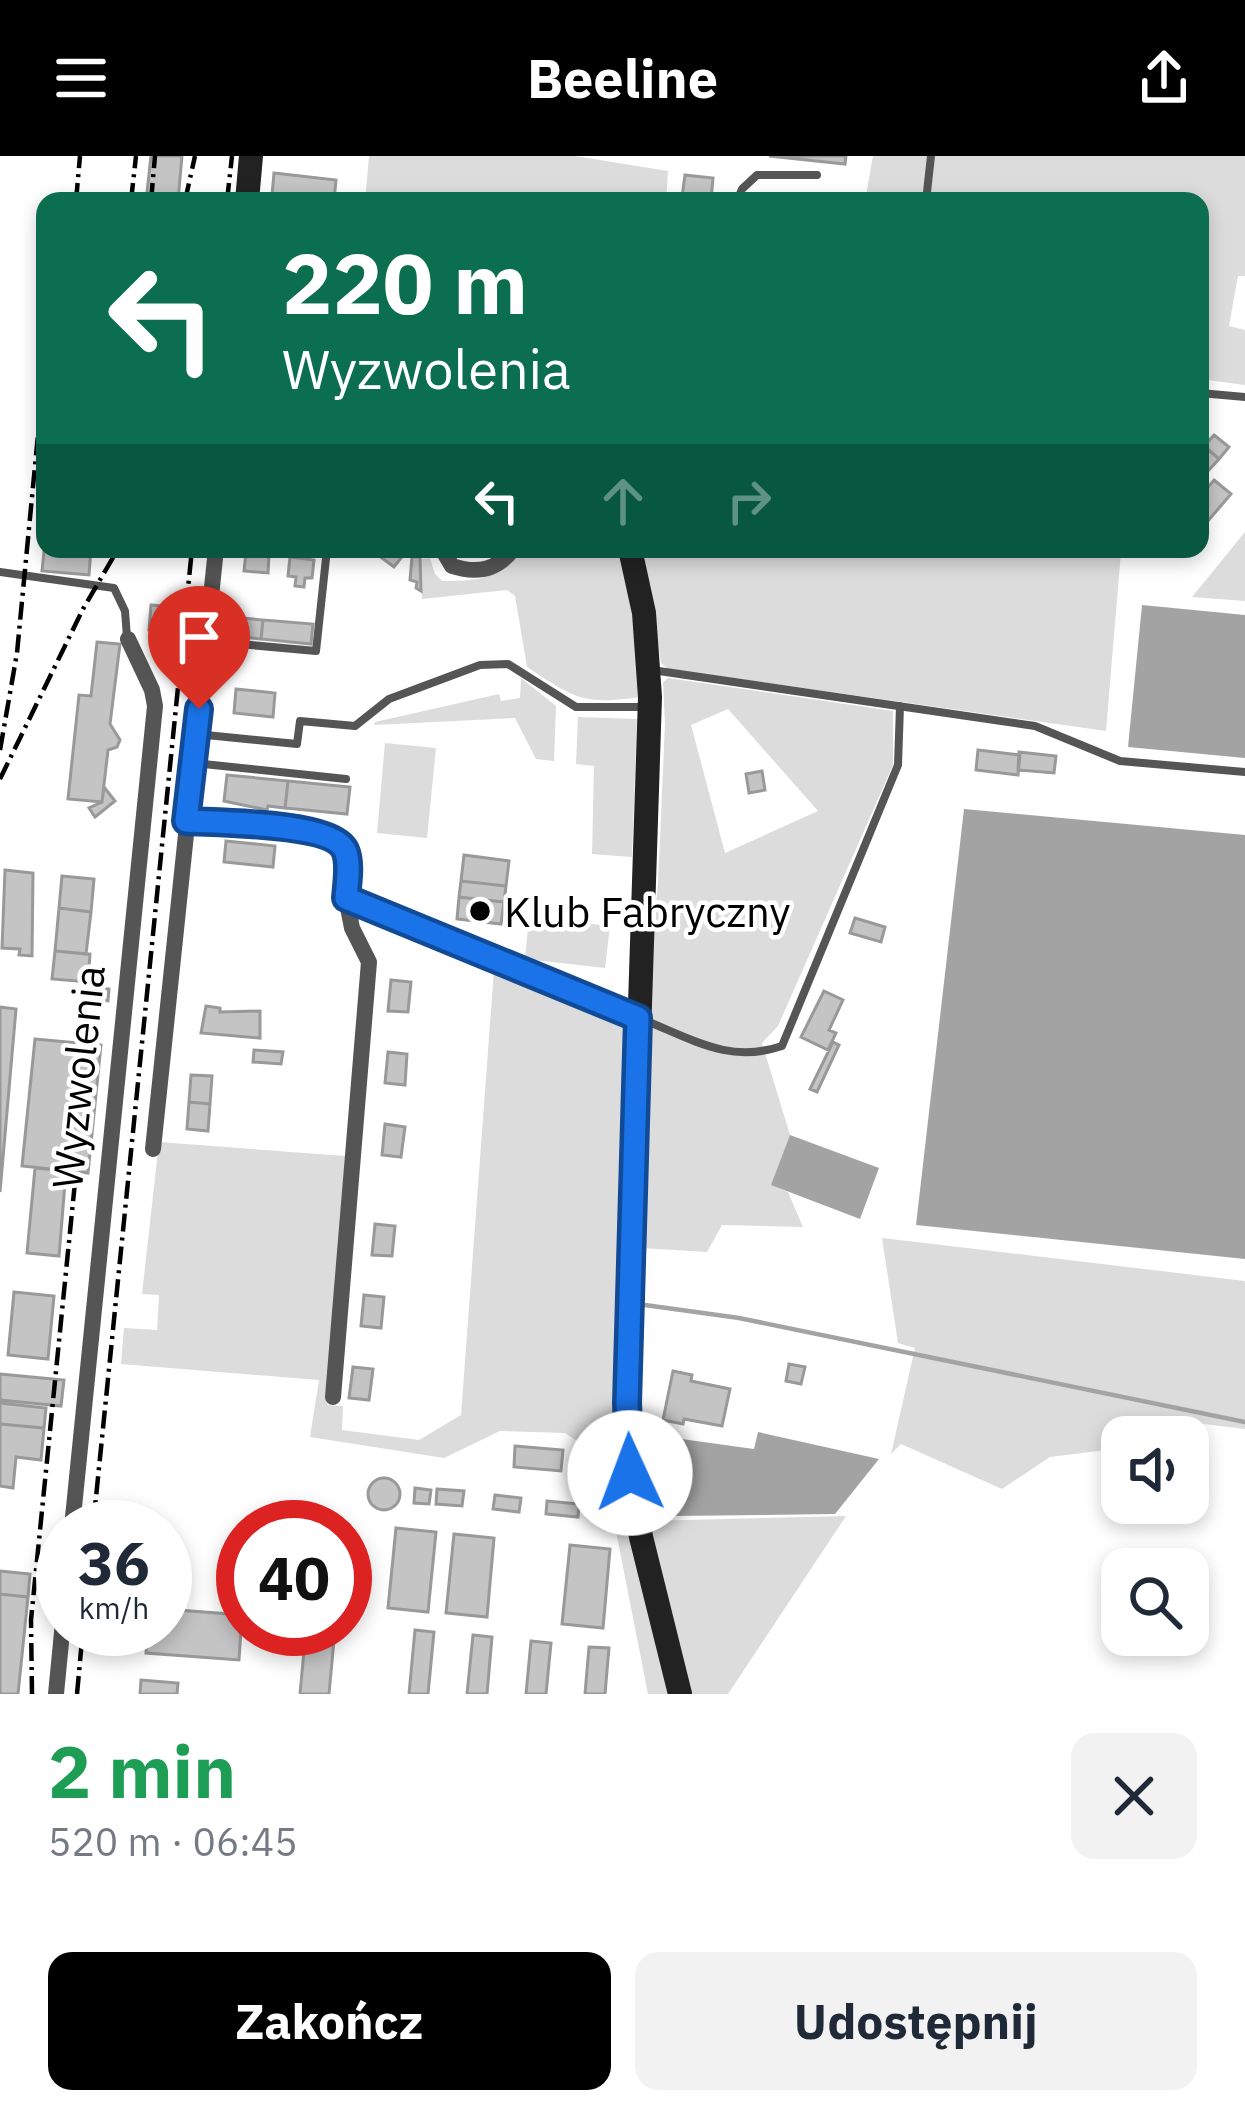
<!DOCTYPE html>
<html lang="pl">
<head>
<meta charset="utf-8">
<style>
  :root { --surface:#fff; --page:#f2f2f3; --text:#1f2937; --muted:#747a83; --accent:#000 }
  body { margin:0; font-family:"IBM Plex Sans",sans-serif; background:var(--page); color:var(--text); height:100vh; display:flex; flex-direction:column; font-size:45px; white-space:nowrap }
  * { box-sizing:border-box; margin:0 }
  p { font-size:39px; color:var(--muted) }
  .icon { flex:none; width:66px; height:66px; fill:none; stroke:currentColor; stroke-width:2; stroke-linecap:round; stroke-linejoin:round }
  .map { position:relative; height:1538px; overflow:hidden }
  .side { display:flex; flex-direction:column; background:var(--surface); flex:1 }
  .side>* { flex:none }
  .banner { position:absolute; left:36px; top:36px; width:1173px; height:366px; border-radius:24px; box-shadow:0 6px 18px #0003; background:#0b6e4f; color:#fff; overflow:hidden }
  .controls { position:absolute; left:1101px; top:1260px; display:grid; gap:24px }
  .controls a { display:grid; place-items:center; width:108px; height:108px; border-radius:24px; background:var(--surface); box-shadow:0 6px 18px #0003; font-size:60px }
  .speed { position:absolute; left:36px; top:1344px; display:flex; gap:24px; font-size:60px; font-weight:700; text-align:center }
  .speed>* { display:grid; place-content:center; width:156px; height:156px; border-radius:50%; background:var(--surface); box-shadow:0 6px 18px #0003; line-height:1 }
  .speed small { font-size:30px; font-weight:400 }
  .speed .limit { border:18px solid #d22; background:#fff; color:#111 }
  .pin { position:absolute; display:grid; place-items:center; width:102px; height:102px; color:#fff; margin:-123px -51px; border-radius:50% 50% 50% 0; rotate:-45deg; box-shadow:0 0 12px #0007 }
  .pin .icon { rotate:45deg }
  .me { position:absolute; width:132px; margin:-66px; rotate:358deg; stroke-linejoin:round; filter:drop-shadow(0 0 9px #0008) }
  .turn { display:flex; align-items:center; gap:42px; height:252px; padding:0 48px; font-size:54px }
  .turn .icon { width:156px; height:156px; stroke-width:2.5 }
  .turn b { display:block; font-size:84px; line-height:102px }
  .lanes { display:flex; align-items:center; height:114px; padding:0 48px; background:#0003; justify-content:center; gap:60px; direction:ltr }
  .lanes .off { opacity:.35 }
  .round { display:grid; place-items:center; flex:none; width:126px; height:126px; border-radius:24px; background:var(--page) }
  .head { display:flex; align-items:center; justify-content:space-between; height:204px; padding:0 48px }
  h1 { font-size:72px; font-weight:700; line-height:90px; color:#1e9e55 }
  .cta { display:flex; gap:24px; margin-top:auto; padding:24px 48px }
  .cta a { flex:1; height:138px; border-radius:24px; background:var(--accent); color:#fff; font-size:48px; font-weight:700; line-height:138px; text-align:center }
  .cta a+a { background:var(--page); color:var(--text) }
  header { display:flex; justify-content:space-between; align-items:center; height:156px; padding:0 48px; background:var(--accent); color:#fff; font-size:54px; font-weight:700 }
  .map>svg:first-child { display:block }
  .green { fill:#dcdcdc; fill-rule:evenodd }
  .water { fill:#a3a3a3 }
  .lines { fill:none; stroke-linecap:round; stroke-linejoin:round }
  .stream { stroke:#a3a3a3; stroke-width:4.5 }
  .building { fill:#c4c4c4; stroke:#999; stroke-width:3 }
  .lane { stroke:#555; stroke-width:8 }
  .street { stroke:#555; stroke-width:16 }
  .secondary { stroke:#222; stroke-width:24 }
  .rail { stroke:#000; stroke-width:4.5; stroke-dasharray:18 6 3 6; stroke-linecap:butt }
  .route-casing { stroke:#114b97; stroke-width:30 }
  .route { stroke:#1a73e8; stroke-width:21 }
  .poi-dot { fill:#000; stroke:#fff; stroke-width:4.5 }
  .labels { text-anchor:middle; dominant-baseline:central; stroke-width:9; stroke-linejoin:round; paint-order:stroke }
  .poi-label { font-size:42px; fill:#000; stroke:#fff; text-anchor:start }
  .street-label { font-size:42px; fill:#000; stroke:#fff }
</style>
</head>
<body>
<header><svg class="icon" aria-label="menu" viewBox="0 0 24 24"><path d="M4 6h16M4 12h16M4 18h16"/></svg>Beeline<svg class="icon" aria-label="share" viewBox="0 0 24 24"><path d="M12 15V3M7 8l5-5 5 5M5 13v7h14v-7"/></svg></header>
<div class="map">
<svg width="1245" height="1538" viewBox="0 0 1245 1538">
  <rect width="100%" height="100%" fill="#fff"/>
  <path class="green" d="M369 0H575L668 15 666 45H365Z
    M873 0H1245V120H1238L1229 170 1245 174V229L1200 223V45H865Z
    M1245 376V445L1192 441Z
    M524 393H621L636 483 641 541C582 549 576 543 527 511L515 440 507 434 422 443 421 403 430 402 435 418 442 425C478 425 501 423 524 393Z
    M643 393H1116L1121 396 1106 575 668 513 661 507Z
    M521 522 556 550 554 605 536 603 515 562 374 569 375 566 499 538 501 545 520 542Z
    M668 522 893 555V609L778 870 762 887 790 979 772 1029 788 1036 803 1071 722 1069 707 1096 642 1092 647 847 658 727 665 568 663 526ZM728 553 818 655 725 697 691 569Z
    M578 561 637 563 632 701 592 698 594 610 576 608Z
    M385 587 436 592 427 682 377 677Z
    M529 761 610 770 605 812 525 803Z
    M494 814 628 867 616 1278 626 1363 670 1538H648L609 1340 583 1289 565 1277 500 1275 444 1302 310 1281 319 1224 121 1208 124 1172 157 1174 159 1139 142 1138 159 986 345 1000 327 1249 343 1250 342 1274 419 1284 461 1259Z
    M882 1082 1245 1125V1273L1179 1265 1172 1281H1122V1292L1050 1301 1002 1333 901 1288 891 1298 915 1192 898 1187Z
    M846 1360 728 1538H689L647 1365Z"/>
  <path class="water" d="M1142 449 1245 459V602L1128 591Z
    M964 653 1245 679V1103L916 1069Z
    M790 979 879 1012 860 1063 771 1029Z
    M758 1276 879 1303 835 1358 673 1360 667 1281 754 1293Z"/>
  <g class="lines">
    <path class="stream" d="M645 1149 739 1162 1245 1266"/>
  </g>
  <path class="building" d="M151 0H182L178 45H146Z
    M769 0H846L845 8Z
    M274 17 336 24 334 45 279 43 272 39Z
    M685 19 713 22 711 44 682 41Z
    M1214 279 1229 291 1219 303 1204 290Z
    M1204 290 1219 303 1208 315 1200 309Z
    M1214 324 1231 338 1207 366 1200 361V341Z
    M45 386V393H91L89 419 42 415Z
    M377 393H408L394 411 374 396Z
    M246 396 269 399 268 417 244 415Z
    M290 401 314 404 312 422H305L304 431 295 430 296 421 288 420Z
    M412 401H420L421 435 416 432 417 426 410 424Z
    M151 449 163 450 161 475 149 474Z
    M221 460 263 464 261 483 219 478Z
    M263 464 313 468 311 488 261 483Z
    M97 486 120 488 110 568 120 584 117 591 108 594 102 646 68 643 79 539 91 540Z
    M236 533 275 537 273 561 234 557Z
    M978 594 1020 599 1018 619 976 614Z
    M1019 596 1056 600 1054 617 1018 614Z
    M762 615 765 634 749 637 746 618Z
    M227 619 288 625 285 652 268 650 267 654 224 645Z
    M288 625 350 631 347 658 285 652Z
    M104 631 115 645 95 661 89 652 102 646Z
    M226 685 275 690 273 711 224 706Z
    M464 699 509 705 506 730 461 725Z
    M5 714 33 717 32 800 19 799 20 793 2 792Z
    M62 720 94 723 91 756 59 752Z
    M461 725 506 730 504 746 459 741Z
    M459 741 504 746 501 768 457 763Z
    M59 752 91 756 86 798 55 795Z
    M855 762 885 771 881 786 850 777Z
    M55 795 90 798 88 826 52 823Z
    M391 824 411 826 408 856 388 855Z
    M87 830 109 833 108 845 85 843Z
    M824 835 843 844 829 874 836 877 828 894 801 881Z
    M206 850 220 852V856L260 855V882L201 877Z
    M0 851 16 853 0 1036Z
    M35 883 101 889 88 1017 22 1010Z
    M833 886 839 889 817 936 810 933Z
    M254 894 283 896 281 908 253 906Z
    M388 896 407 898 405 929 385 927Z
    M191 919 212 920 210 948 189 946Z
    M189 946 210 948 208 975 187 973Z
    M385 968 405 971 401 1001 382 999Z
    M35 1012 66 1015 59 1100 27 1097Z
    M375 1068 395 1070 392 1100 372 1099Z
    M14 1136 54 1140 48 1203 8 1199Z
    M364 1139 384 1141 381 1172 361 1170Z
    M789 1208 805 1211 801 1228 786 1225Z
    M353 1211 373 1213 369 1244 349 1242Z
    M673 1215 692 1219 691 1225 730 1233 722 1270 684 1263 683 1268 663 1264Z
    M0 1218 64 1224 61 1250 0 1244Z
    M0 1247 46 1252 44 1272 0 1268Z
    M0 1268 44 1272 41 1304 16 1301 13 1332 0 1330Z
    M515 1290 563 1294 561 1315 514 1311Z
    M368 1338a16 16 0 1 1 32 0a16 16 0 1 1-32 0Z
    M415 1332 431 1334 429 1348 414 1347Z
    M437 1333 464 1335 462 1350 436 1348Z
    M495 1339 521 1342 519 1356 493 1353Z
    M547 1345 579 1348 578 1361 546 1358Z
    M396 1372 436 1376 428 1456 388 1452Z
    M454 1378 494 1382 487 1461 446 1457Z
    M570 1389 610 1393 603 1472 562 1468Z
    M0 1415 30 1418 28 1441 0 1438Z
    M0 1438 28 1441 18 1538H0Z
    M165 1453 242 1459 239 1504 146 1497 148 1473H165Z
    M306 1473H335L329 1538H300Z
    M415 1474 434 1476 428 1538H409Z
    M473 1479 492 1481 487 1538H467Z
    M531 1485 551 1487 546 1538H526Z
    M589 1491 609 1492 605 1538H585Z
    M141 1524 178 1527 177 1538H140Z"/>
  <g class="lines">
    <path class="lane" d="M737 45 742 33 757 19H817
      M926 45 931 0
      M1200 237 1245 241
      M0 416 114 432 125 455 127 481
      M206 485 316 495 327 393
      M652 514 1035 570 1120 605 1245 616
      M196 578 297 588 300 565 355 570 389 543 480 509 508 508 576 551H648
      M194 607 346 623
      M644 864C692 883 729 908 782 890L898 609 900 550"/>
    <path class="street" d="M442 393 452 410C477 418 497 415 513 393
      M186 665C217 667 332 666 345 694 351 707 347 728 346 742
      M153 993 216 393
      M333 1241 369 806 352 772 346 742C445 780 540 823 638 862
      M72 1371 155 550 152 534 128 483
      M56 1538 63 1466"/>
    <path class="secondary" d="M247 45 251 0
      M630 393 644 457 650 541 627 1248 630 1317 641 1381 680 1538"/>
    <path class="rail" d="M76 45 80 0
      M131 45 136 0
      M151 45 155 0
      M185 45 195 0
      M227 45 232 0
      M0 594 17 497 45 206
      M0 623 83 453 118 393
      M93 1371 192 393
      M32 1538 31 1464 76 1016
      M77 1538 83 1473"/>
  </g>
  <g class="lines">
    <g class="route-casing">
      <path id="route" d="M199 553 186 665C217 667 331 666 345 694 351 707 347 728 346 742L638 862 627 1247 630 1317"/>
    </g>
    <use href="#route" class="route"/>
  </g>
  <circle class="poi-dot" cx="480" cy="755" r="12"/>
  <g class="labels">
    <g class="poi-label">
      <text x="504" y="755">Klub Fabryczny</text>
    </g>
    <g class="street-label">
      <text transform="translate(78 921) rotate(-84)">Wyzwolenia</text>
    </g>
  </g>
</svg>
<div class="controls">
<a><svg class="icon" aria-label="sound" viewBox="0 0 24 24"><path d="M4 9h4l5-4v14l-5-4H4zM17 9q2 3 0 6"/></svg></a>
<a><svg class="icon" aria-label="search" viewBox="0 0 24 24"><circle cx="10" cy="10" r="6"/><path d="M15 15l6 6"/></svg></a>
</div>
<div class="speed"><div>36<small>km/h</small></div><div class="limit">40</div></div>
<div class="pin" style="left:199px;top:553px;background:#d93025"><svg class="icon" aria-label="arrive" viewBox="0 0 24 24"><path d="M6 21V4h12l-3 4 3 4H6"/></svg></div>
<svg class="me" style="left:630px;top:1317px" viewBox="-20 -20 40 40"><circle r="19" fill="#fff"/><path d="M0-13L10 11 0 6-10 11z" fill="#1a73e8"/></svg>
<div class="banner">
<div class="turn"><svg class="icon" aria-label="left" viewBox="0 0 24 24"><path d="M17 20v-9H6M10 6l-5 5 5 5"/></svg><div><b>220 m</b>Wyzwolenia</div></div>
<div class="lanes"><svg class="icon" aria-label="left" viewBox="0 0 24 24"><path d="M17 20v-9H6M10 6l-5 5 5 5"/></svg><svg class="icon off" aria-label="ahead" viewBox="0 0 24 24"><path d="M12 20V5M6 11l6-6 6 6"/></svg><svg class="icon off" aria-label="right" viewBox="0 0 24 24"><path d="M7 20v-9h11M14 6l5 5-5 5"/></svg></div>
</div>
</div>
<section class="side">
<div class="head"><div><h1>2 min</h1><p>520 m · 06:45</p></div><a class="round"><svg class="icon" aria-label="close" viewBox="0 0 24 24"><path d="M6 6l12 12M18 6L6 18"/></svg></a></div>
<div class="cta"><a>Zakończ</a><a>Udostępnij</a></div>
</section>
</body>
</html>
